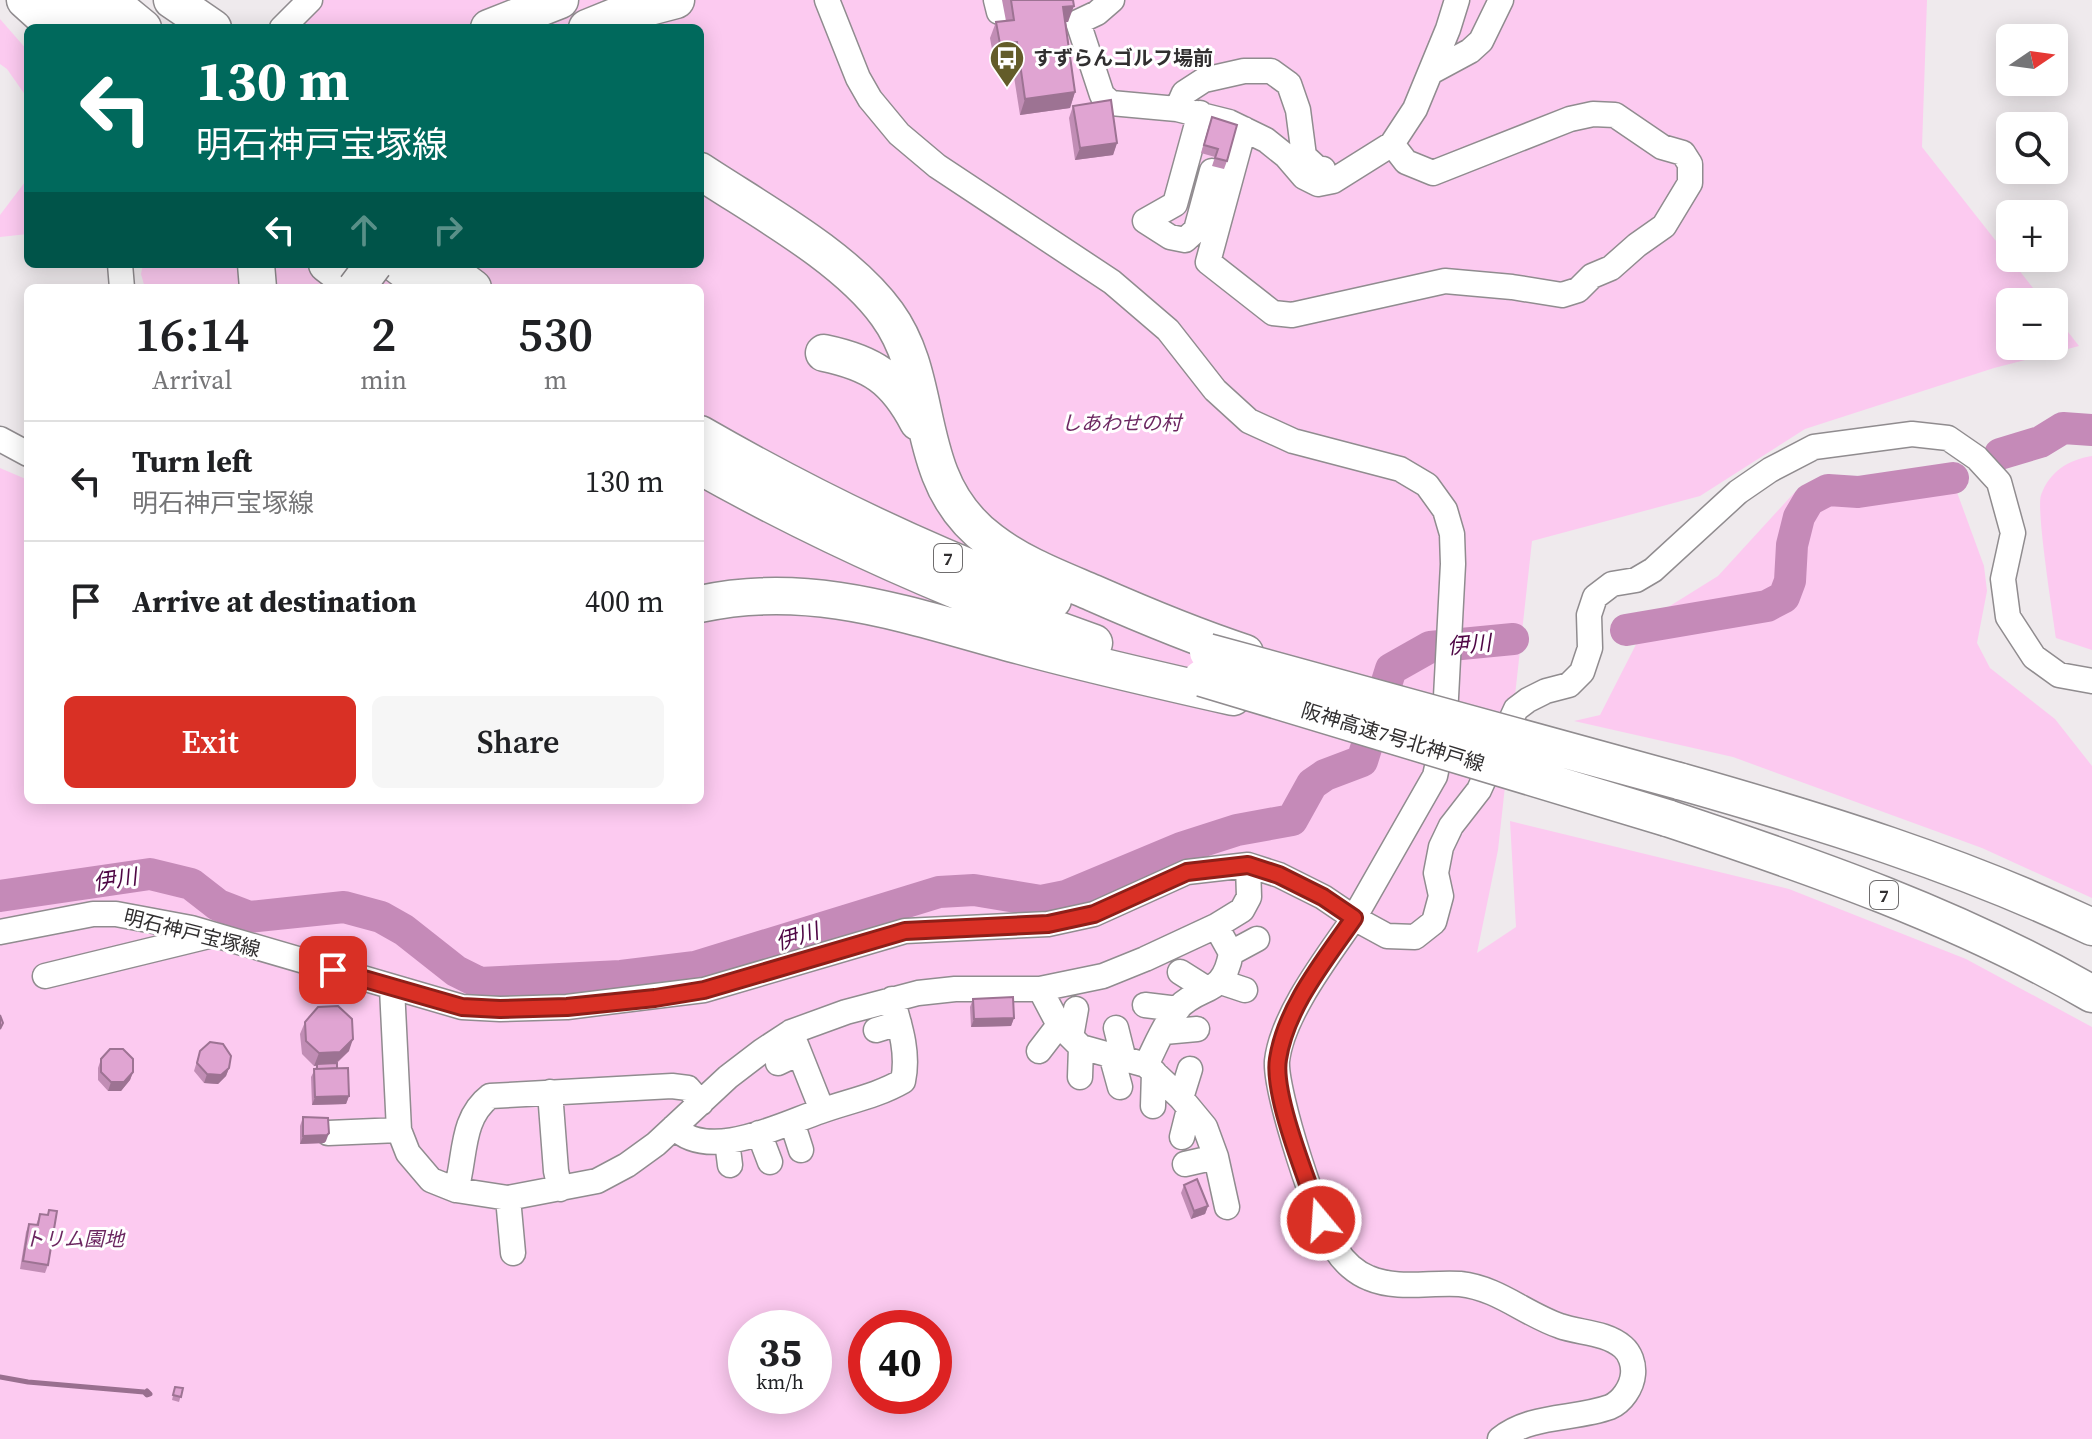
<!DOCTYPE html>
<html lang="en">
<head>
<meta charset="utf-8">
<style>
  :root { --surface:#fff; --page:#f6f6f6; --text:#202124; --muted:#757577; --line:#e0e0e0; --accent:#d93025 }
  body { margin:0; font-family:"Source Serif 4","Noto Sans JP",serif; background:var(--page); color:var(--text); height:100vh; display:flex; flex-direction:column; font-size:30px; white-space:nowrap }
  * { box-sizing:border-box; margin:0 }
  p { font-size:26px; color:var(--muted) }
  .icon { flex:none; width:44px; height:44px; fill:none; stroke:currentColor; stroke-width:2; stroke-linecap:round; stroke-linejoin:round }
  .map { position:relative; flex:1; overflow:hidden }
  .sheet { position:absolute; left:24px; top:284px; width:680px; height:520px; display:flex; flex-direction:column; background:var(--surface); border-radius:12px; box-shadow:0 4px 20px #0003 }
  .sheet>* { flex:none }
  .banner { position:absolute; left:24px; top:24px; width:680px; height:244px; border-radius:12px; box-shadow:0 4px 20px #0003; background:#00695c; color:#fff; overflow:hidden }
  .needle { width:52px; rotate:77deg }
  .tools { position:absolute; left:1996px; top:24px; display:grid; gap:16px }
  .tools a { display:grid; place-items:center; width:72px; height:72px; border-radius:12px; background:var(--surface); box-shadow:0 4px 20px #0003; font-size:40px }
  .speed { position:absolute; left:728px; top:1310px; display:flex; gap:16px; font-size:40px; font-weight:700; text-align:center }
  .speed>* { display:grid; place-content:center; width:104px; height:104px; border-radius:50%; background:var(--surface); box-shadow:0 4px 20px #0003; line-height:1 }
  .speed small { font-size:20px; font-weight:400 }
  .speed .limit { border:12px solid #d22; background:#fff; color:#111 }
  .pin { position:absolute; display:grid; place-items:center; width:68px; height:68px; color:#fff; margin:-34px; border-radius:16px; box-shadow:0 4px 12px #0006 }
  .me { position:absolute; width:88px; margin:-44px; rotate:342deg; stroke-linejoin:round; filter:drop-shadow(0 0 6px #0008) }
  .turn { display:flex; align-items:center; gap:28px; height:168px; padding:0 40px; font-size:36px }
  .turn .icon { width:104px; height:104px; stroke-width:2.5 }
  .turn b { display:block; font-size:56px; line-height:68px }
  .lanes { display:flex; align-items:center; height:76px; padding:0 40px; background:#0003; justify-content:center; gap:40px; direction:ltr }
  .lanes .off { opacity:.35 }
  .eta { display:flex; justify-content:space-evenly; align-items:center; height:136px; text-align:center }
  .eta b { font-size:48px; font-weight:600; line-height:56px }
  .cta { display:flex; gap:16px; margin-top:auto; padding:16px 40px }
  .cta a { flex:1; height:92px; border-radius:12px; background:var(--accent); color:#fff; font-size:32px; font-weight:600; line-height:92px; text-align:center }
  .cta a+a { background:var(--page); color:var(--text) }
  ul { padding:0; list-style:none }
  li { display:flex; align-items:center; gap:24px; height:120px; padding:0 40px; border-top:2px solid var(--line) }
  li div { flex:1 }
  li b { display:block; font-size:30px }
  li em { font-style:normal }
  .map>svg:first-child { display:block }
  .green { fill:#fccaf0; fill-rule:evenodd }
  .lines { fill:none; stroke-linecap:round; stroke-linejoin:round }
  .stream { stroke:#996f8f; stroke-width:5 }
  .river { stroke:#c58ab8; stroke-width:32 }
  .minor-casing { stroke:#908c8f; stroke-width:27 }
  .highway-casing { stroke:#908c8f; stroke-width:39 }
  .minor { stroke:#fff; stroke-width:24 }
  .highway { stroke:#fff; stroke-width:36 }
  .highway-bridge-casing { stroke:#908c8f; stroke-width:39; stroke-linecap:butt }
  .highway-bridge { stroke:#fff; stroke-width:36 }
  .wall { fill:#c18db5 }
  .shaded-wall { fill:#9d7393 }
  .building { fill:#e0a4d2; stroke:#9d7393; stroke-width:2 }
  .route-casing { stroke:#8d1f18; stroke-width:20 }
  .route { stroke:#d93025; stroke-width:14 }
  .labels { text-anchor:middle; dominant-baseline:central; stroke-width:6; stroke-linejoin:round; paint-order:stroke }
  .shield { fill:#fff; stroke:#6f6d6e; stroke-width:2 }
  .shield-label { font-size:18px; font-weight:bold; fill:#312f30 }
  .poi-label { font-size:20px; font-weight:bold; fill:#312f30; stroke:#fff; text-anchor:start }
  .park-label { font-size:20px; font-style:italic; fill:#6c2761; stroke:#fff }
  .street-label { font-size:20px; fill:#312f30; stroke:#fff }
  .water-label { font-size:22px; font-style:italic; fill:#4f0745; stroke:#fff }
</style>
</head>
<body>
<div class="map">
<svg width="2092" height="1439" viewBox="0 0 2092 1439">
  <rect width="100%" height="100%" fill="#efeaed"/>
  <path class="green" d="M313 0H1927L1922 147 2044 302H2010V346H2054V314L2079 346 1994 368 1805 429 1700 496 1532 541 1498 850 1477 953 1516 927 1510 821 1789 889 1966 959 2092 1027V1439H0V468L28 480V800H700V288H145L141 274 143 264H700V28H294ZM746 1328H814V1396H746ZM866 1328H934V1396H866Z
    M0 19 28 51V99L7 69 0 64Z
    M28 178V234L0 237V215Z
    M2092 456V650L2056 638C2053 615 2036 510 2041 495 2050 471 2068 460 2092 456Z
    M1876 474 1954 484 1984 566 1987 591 1977 643 1990 668 2055 719 2092 766V898L1982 848 1733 757 1574 721 1600 715 1649 619 1718 576 1794 493Z"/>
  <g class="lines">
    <path class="stream" d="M0 1377 28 1382 144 1392 147 1395 150 1394 147 1391"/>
    <path class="river" d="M2000 454 2040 442 2063 428 2092 430
      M1626 630 1767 606 1784 597 1790 581 1792 545 1799 517 1809 500 1828 490 1858 492 1953 478
      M0 896 150 874 191 884 218 905 249 917 344 907 381 917 404 930 456 971 480 983 621 976 695 967 939 892 974 890 1041 901 1066 896 1181 848 1237 830 1292 820 1312 784 1325 775 1362 761 1391 669 1430 647 1513 639"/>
    <g class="minor-casing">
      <path id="minor" d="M827 0 858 78 870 99 899 134 937 166 1112 282 1168 330 1215 390 1249 421 1293 441 1400 469 1427 485 1445 510 1452 534 1453 564 1444 735 1435 776 1354 918 1387 936 1415 937 1434 922 1441 896 1436 873 1441 847 1451 826 1479 790 1516 709 1528 700 1546 691 1569 685 1582 672 1590 648 1589 615 1595 597 1612 584 1636 580 1653 570 1738 492 1770 470 1814 447 1912 434 1948 438 1977 458 1999 482 2013 533 2003 579 2008 617 2034 657 2059 675 2092 681
        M996 0 999 12
        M1112 0 1097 13 1078 22 1102 95 1111 103 1177 109 1229 122 1266 140 1286 156 1304 177 1318 184 1333 181 1392 144 1415 109 1448 29 1457 0
        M282 28 310 0
        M1431 72 1470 51 1481 41 1501 0
        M1177 109 1184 93 1204 80 1244 71H1271L1289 84 1298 110 1304 156 1318 169H1323
        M1200 113 1175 204 1145 221 1170 237 1185 240 1196 230 1212 171
        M1244 129 1208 262 1273 313 1292 315 1445 281 1512 287 1562 295 1578 290 1592 276 1611 268 1637 245 1664 226 1690 183V164L1683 153 1662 147 1615 115 1593 114 1570 119 1433 173 1406 162 1392 144
        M120 264 122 288
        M0 439 28 454
        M0 932 93 914H116L191 928 462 1007 500 1009 567 1007 704 990 905 931 1048 924 1094 914 1187 872 1248 865 1279 875 1323 897 1354 918C1328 956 1282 1015 1277 1061 1275 1092 1318 1226 1337 1251 1344 1262 1356 1273 1369 1278 1397 1290 1430 1282 1460 1284 1498 1288 1525 1314 1560 1326 1579 1333 1606 1332 1623 1347 1630 1353 1634 1364 1633 1374 1632 1387 1622 1402 1610 1407 1574 1420 1531 1414 1500 1439
        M1231 953 1257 939
        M1180 972 1207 989
        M45 976 213 935
        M1221 982 1245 990
        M392 988 399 1130 408 1153 431 1180 456 1190 508 1198 597 1181 627 1165 656 1144 728 1077 762 1051 791 1032 846 1012 918 993 955 989H1040L1103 976 1145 959 1216 926 1242 910 1249 897 1248 865
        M1040 989 1059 1025 1081 1047 1146 1065 1181 1098 1205 1127 1216 1157 1227 1207
        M1145 1005 1178 1009
        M1116 1028 1124 1060
        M876 1030 899 1023
        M791 1032 822 1110
        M1164 1032 1197 1029
        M1071 1037 1076 1009
        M1039 1051 1059 1025
        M1112 1058 1120 1087
        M778 1063 799 1053
        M1146 1065C1155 1048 1164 1024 1177 1009 1201 983 1223 998 1231 953L1216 926
        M1080 1077 1081 1047
        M550 1092 556 1171 560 1189
        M1181 1098 1190 1069
        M1153 1106 1154 1072
        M792 1122 801 1150
        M674 1127C709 1163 782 1124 821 1111 849 1101 877 1096 903 1081 909 1053 900 1026 892 999
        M328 1133 399 1130
        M759 1133 770 1162
        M1182 1137 1189 1109
        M727 1141 730 1165
        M1185 1164 1216 1157
        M456 1190C466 1157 460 1119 490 1096L672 1086 688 1088 701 1103
        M508 1198 513 1253"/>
    </g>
    <g class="highway-casing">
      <path id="highway" d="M25 0 56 28
        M68 0 102 28
        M109 0 143 28
        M172 0 213 28
        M489 28 560 0
        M587 28 619 15 676 0
        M700 171C759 210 846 257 887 314 922 362 919 421 940 474 950 500 968 524 991 541 1021 564 1058 578 1093 593 1143 615 1193 636 1245 653
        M256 264 258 288
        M327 264 358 288
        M396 264 428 288
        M441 264 473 288
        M824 353C872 363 895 378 918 422
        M700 434C813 499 931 556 1053 600
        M700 466C826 537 958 595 1094 643
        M700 604C814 579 912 617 1021 646 1091 665 1162 681 1233 697
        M1679 781C1820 821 1960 864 2092 927
        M1667 818C1812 866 1959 917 2092 994"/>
    </g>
    <use href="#minor" class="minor"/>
    <use href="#highway" class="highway"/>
    <g class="highway-bridge-casing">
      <path id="highway-bridge" d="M356 288 374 264
        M1208 652 1679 781
        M1202 678 1667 818"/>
    </g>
    <use href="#highway-bridge" class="highway-bridge"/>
  </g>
  <path class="wall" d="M1002 0H1073L1068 22H1066L1075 92 1070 108 1020 115 1011 58 994 61 990 38 996 22 1006 21Z
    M1073 106 1117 143 1113 155 1075 160 1069 118Z
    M1209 125 1227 161 1224 169 1212 166 1215 157 1201 153Z
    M973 999 1014 1018 1011 1026 971 1027 970 1007Z
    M305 1022 349 1051 336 1064 349 1096 346 1104 312 1105 311 1077 317 1065 314 1066 302 1054 300 1034Z
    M200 1051 229 1068 226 1076 218 1084 204 1083 194 1071Z
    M101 1059 133 1072 130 1080 121 1091H108L98 1080V1068Z
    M303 1117 326 1141 324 1143 300 1144V1126Z
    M1184 1185 1208 1206 1205 1214 1191 1219 1181 1193Z
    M49 1210 48 1265 45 1273 20 1269 26 1232 29 1224 36 1225 40 1214 48 1215Z
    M175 1387 183 1388 179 1402 172 1400Z"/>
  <path class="shaded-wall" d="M1074 6 1068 22 1057 23 1063 7Z
    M1017 42 1011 58 994 61 1000 44Z
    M1075 92 1070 108 1020 115 1025 99Z
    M1117 143 1113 155 1075 160 1080 148Z
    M1014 1018 1011 1026 971 1027 974 1019Z
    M353 1039 349 1051 335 1064 314 1066 319 1053Z
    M229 1068 226 1076 218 1084 204 1083 207 1074Z
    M133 1072 130 1080 121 1091H108L111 1082Z
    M349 1096 346 1104 312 1105 315 1097Z
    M329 1133 326 1141 324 1143 300 1144 303 1136Z
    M1208 1206 1205 1214 1191 1219 1194 1211Z"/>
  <path class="building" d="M1011 0H1073L1074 6 1063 7 1075 92 1025 99 1017 42 1000 44 996 22 1014 20Z
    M1111 100 1117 143 1080 148 1073 106Z
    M1212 117 1237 125 1227 161 1215 158 1218 149 1204 145Z
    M1013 997 1014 1018 974 1019 973 999Z
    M338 1006 352 1019 353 1039 340 1052 319 1053 306 1041 305 1022 318 1007Z
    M0 1015 3 1023 0 1029Z
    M210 1042 223 1044 231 1056 229 1068 221 1075 207 1074 197 1063 200 1051Z
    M110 1049H123L133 1059V1072L124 1082H111L101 1072V1059Z
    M337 1063V1068L317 1069V1064Z
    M348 1068 349 1096 315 1097 314 1069Z
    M303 1117 328 1118 329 1133 327 1135 303 1136Z
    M1197 1179 1208 1206 1194 1211 1184 1185Z
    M49 1210 57 1211 48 1265 23 1261 29 1224 38 1225 40 1214 48 1215Z
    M175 1387 183 1388 181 1397 173 1395Z"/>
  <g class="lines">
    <g class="route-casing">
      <path id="route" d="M333 970 462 1007 500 1009 567 1007 655 998 704 990 905 931 1048 924 1094 914 1187 872 1248 865 1279 875 1323 897 1354 918C1325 960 1286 1007 1278 1059 1272 1095 1308 1182 1321 1220"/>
    </g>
    <use href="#route" class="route"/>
  </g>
  <defs>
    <g id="bus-pin" transform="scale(1.8)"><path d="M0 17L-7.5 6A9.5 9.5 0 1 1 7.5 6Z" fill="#635c29" stroke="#fff"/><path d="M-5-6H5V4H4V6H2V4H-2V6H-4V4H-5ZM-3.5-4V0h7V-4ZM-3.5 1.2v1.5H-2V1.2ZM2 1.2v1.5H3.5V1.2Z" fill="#fff"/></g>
  </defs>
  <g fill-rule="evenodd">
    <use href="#bus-pin" x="1007" y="58"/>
  </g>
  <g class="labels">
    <g class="shield">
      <rect x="934" y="544" width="28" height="28" rx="6"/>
      <rect x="1870" y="881" width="28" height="28" rx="6"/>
    </g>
    <g class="shield-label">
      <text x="948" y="558">7</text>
      <text x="1884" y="895">7</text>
    </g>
    <g class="poi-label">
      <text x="1033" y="58">すずらんゴルフ場前</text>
    </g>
    <g class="park-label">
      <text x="1121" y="423">しあわせの村</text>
      <text x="74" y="1239">トリム園地</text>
    </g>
    <g class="street-label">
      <text transform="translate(1393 737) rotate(17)">阪神高速7号北神戸線</text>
      <text transform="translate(192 933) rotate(14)">明石神戸宝塚線</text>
    </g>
    <g class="water-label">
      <text transform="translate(1469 644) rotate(-5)">伊川</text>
      <text transform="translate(115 879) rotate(-9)">伊川</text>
      <text transform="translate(797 936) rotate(-17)">伊川</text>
    </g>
  </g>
</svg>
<div class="tools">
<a><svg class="needle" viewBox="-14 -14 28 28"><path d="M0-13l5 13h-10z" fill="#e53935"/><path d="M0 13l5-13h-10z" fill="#757577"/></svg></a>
<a><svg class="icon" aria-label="search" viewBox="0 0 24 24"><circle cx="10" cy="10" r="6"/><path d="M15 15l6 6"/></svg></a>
<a>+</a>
<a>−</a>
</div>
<div class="speed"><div>35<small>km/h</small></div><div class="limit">40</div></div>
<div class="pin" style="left:333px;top:970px;background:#d93025"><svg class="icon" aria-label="arrive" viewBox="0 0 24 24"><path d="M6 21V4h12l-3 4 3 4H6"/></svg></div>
<svg class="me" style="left:1321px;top:1220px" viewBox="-20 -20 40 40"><circle r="17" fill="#d93025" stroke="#fff" stroke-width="3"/><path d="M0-11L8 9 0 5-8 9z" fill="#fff"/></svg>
<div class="banner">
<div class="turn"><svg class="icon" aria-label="left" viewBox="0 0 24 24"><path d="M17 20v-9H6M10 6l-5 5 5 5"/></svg><div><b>130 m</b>明石神戸宝塚線</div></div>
<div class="lanes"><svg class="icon" aria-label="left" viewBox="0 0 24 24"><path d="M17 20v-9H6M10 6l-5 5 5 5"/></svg><svg class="icon off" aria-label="ahead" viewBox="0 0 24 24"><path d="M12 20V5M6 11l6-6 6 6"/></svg><svg class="icon off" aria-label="right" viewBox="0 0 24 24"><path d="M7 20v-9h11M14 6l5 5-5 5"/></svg></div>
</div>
<section class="sheet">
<div class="eta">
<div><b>16:14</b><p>Arrival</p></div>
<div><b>2</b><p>min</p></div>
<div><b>530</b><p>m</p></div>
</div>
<ul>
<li><svg class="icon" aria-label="left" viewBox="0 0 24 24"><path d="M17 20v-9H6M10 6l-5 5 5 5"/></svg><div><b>Turn left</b><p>明石神戸宝塚線</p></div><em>130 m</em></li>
<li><svg class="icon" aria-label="arrive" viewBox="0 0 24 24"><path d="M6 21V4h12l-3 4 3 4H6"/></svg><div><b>Arrive at destination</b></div><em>400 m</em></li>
</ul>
<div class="cta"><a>Exit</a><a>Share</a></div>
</section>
</div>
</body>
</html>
